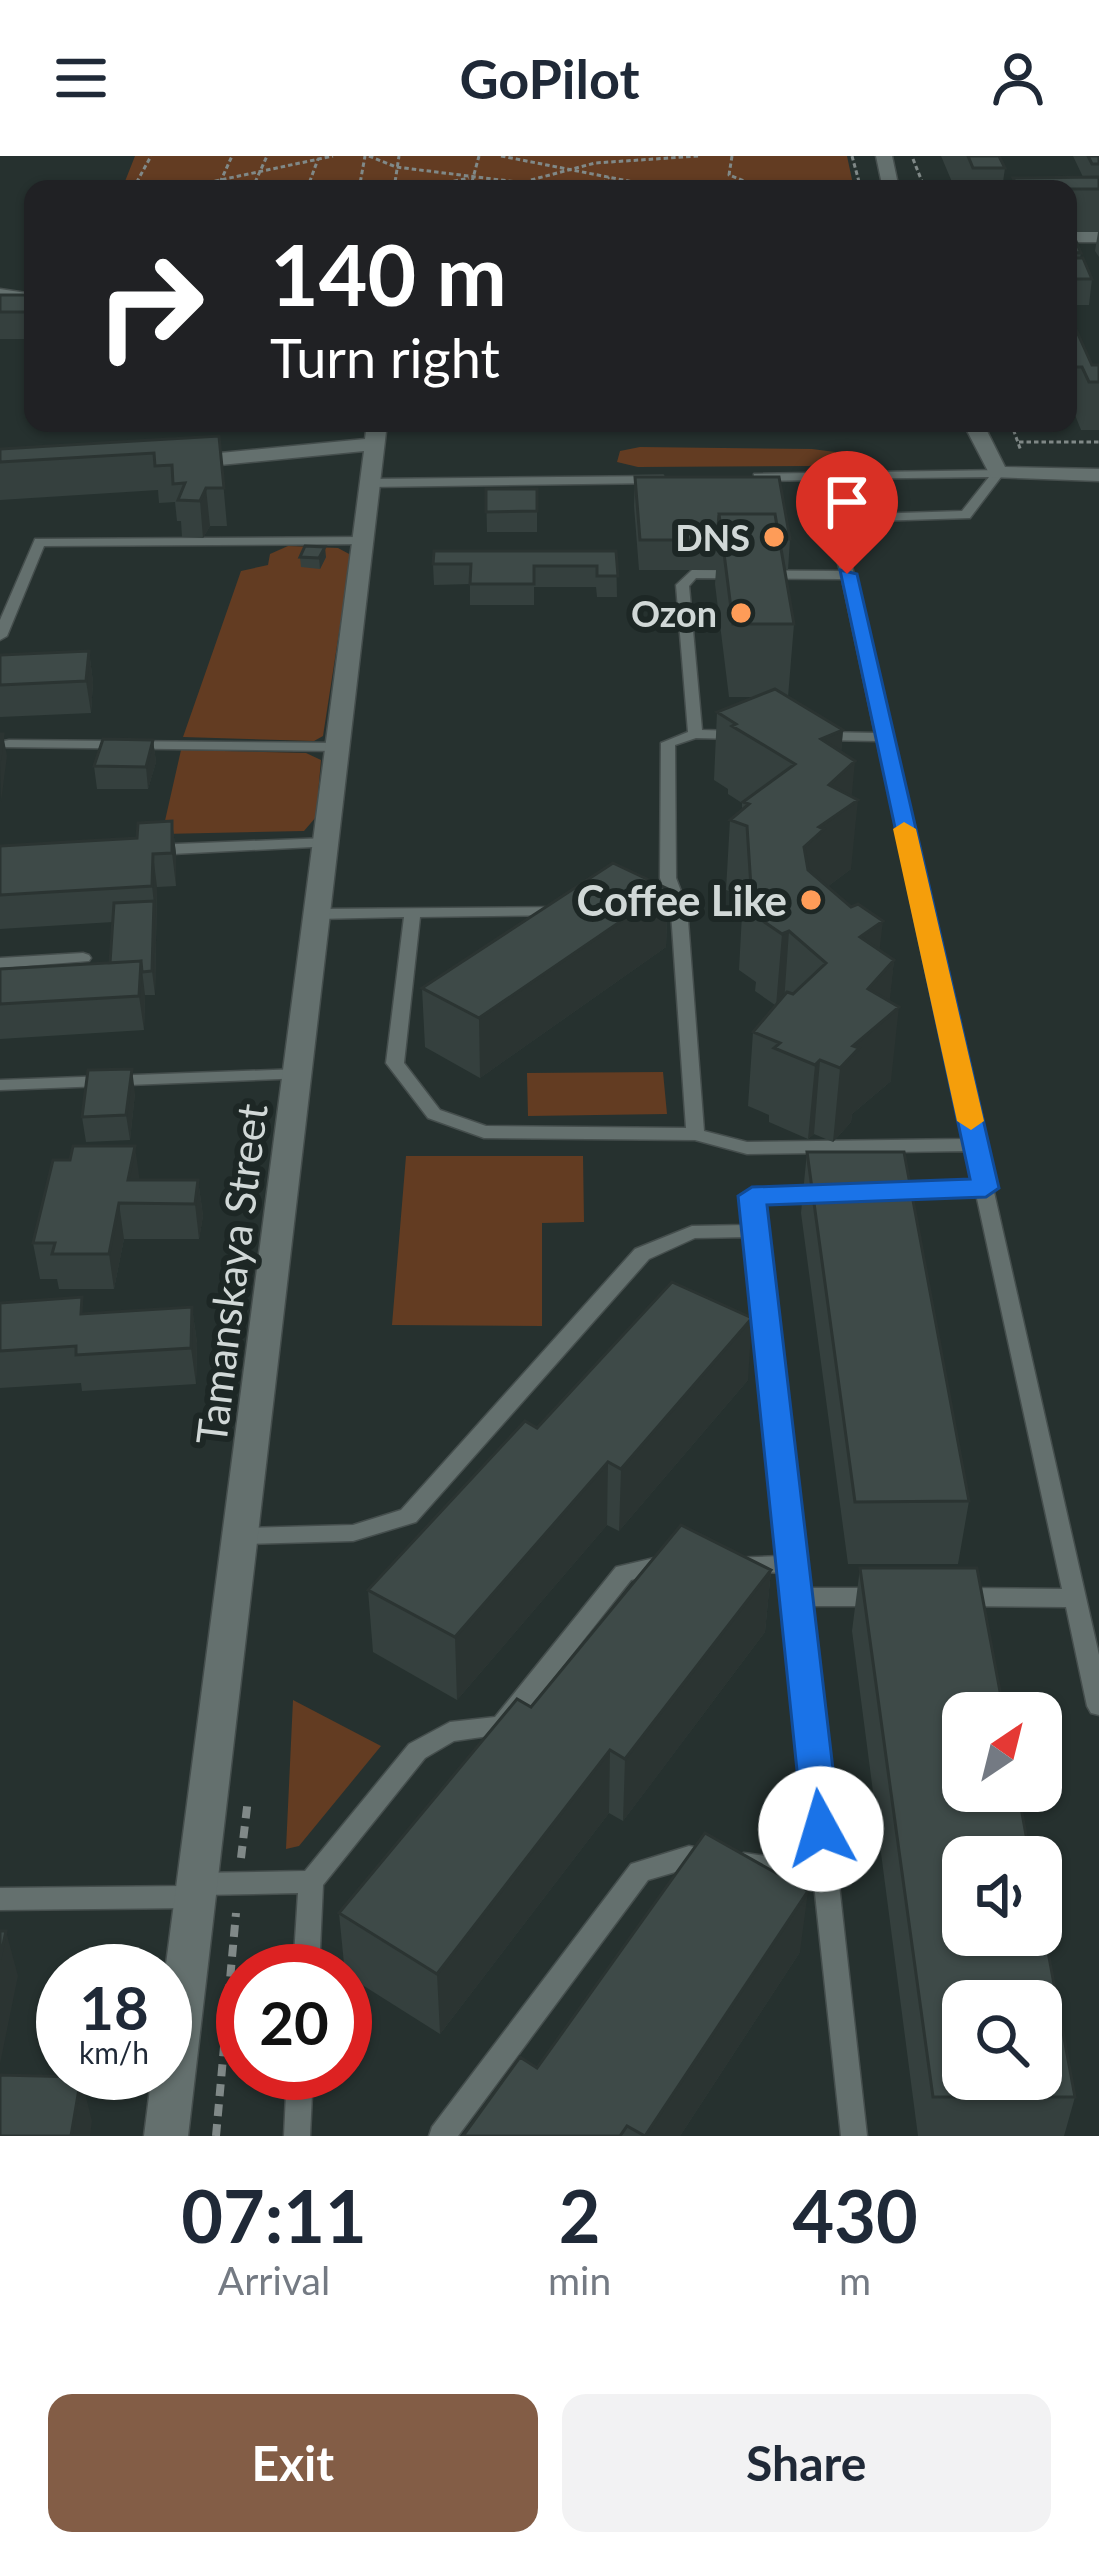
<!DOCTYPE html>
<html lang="en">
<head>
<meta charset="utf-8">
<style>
  :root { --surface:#fff; --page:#f2f2f3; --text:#1f2937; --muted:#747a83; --accent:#835d46 }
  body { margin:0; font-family:Lato,sans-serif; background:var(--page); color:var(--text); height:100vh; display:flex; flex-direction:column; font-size:45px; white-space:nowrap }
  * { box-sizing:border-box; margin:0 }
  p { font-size:39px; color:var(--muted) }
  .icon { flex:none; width:66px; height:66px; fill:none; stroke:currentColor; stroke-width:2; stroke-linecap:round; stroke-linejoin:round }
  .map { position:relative; height:1980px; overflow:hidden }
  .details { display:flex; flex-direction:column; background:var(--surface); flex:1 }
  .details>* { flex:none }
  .top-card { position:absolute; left:24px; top:24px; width:1053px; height:252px; border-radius:24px; box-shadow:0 3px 9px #0004; background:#202124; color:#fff; overflow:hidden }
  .needle { width:78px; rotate:35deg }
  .tools { position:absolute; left:942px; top:1536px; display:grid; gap:24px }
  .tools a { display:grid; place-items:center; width:120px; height:120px; border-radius:24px; background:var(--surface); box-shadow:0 3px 9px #0004; font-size:60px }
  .speed { position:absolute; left:36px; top:1788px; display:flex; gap:24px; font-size:60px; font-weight:700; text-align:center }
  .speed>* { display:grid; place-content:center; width:156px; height:156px; border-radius:50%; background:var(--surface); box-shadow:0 3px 9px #0004; line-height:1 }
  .speed small { font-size:30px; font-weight:400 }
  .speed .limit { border:18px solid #d22; background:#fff; color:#111 }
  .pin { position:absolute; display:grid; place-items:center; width:102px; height:102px; color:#fff; margin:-123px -51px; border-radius:50% 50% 50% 0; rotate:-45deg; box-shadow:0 0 12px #0007 }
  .pin .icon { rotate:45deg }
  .me { position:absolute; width:132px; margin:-66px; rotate:354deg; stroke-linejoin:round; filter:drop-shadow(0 0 9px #0008) }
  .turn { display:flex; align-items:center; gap:42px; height:252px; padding:0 48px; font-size:54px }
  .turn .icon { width:156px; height:156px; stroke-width:2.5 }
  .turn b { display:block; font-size:84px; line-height:102px }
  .eta { display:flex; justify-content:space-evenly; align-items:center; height:204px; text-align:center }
  .eta b { font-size:72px; font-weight:700; line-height:84px }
  .primary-button { display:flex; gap:24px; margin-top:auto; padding:24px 48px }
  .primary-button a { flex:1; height:138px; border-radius:24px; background:var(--accent); color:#fff; font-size:48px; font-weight:700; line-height:138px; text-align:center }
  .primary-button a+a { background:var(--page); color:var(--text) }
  header { display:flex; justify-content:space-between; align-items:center; height:156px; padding:0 48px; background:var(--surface); font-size:54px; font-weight:700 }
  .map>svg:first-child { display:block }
  .green { fill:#633c22 }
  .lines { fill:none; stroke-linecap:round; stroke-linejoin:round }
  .service-casing { stroke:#454e4d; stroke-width:3 }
  .minor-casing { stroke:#454e4d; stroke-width:3 }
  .tertiary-casing { stroke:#454e4d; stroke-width:3 }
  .path-far1 { stroke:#808988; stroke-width:3; stroke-dasharray:4.5 3; stroke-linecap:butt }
  .path { stroke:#808988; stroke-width:8; stroke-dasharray:12 8; stroke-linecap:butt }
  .service { fill:#64706e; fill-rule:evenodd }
  .minor { fill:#64706e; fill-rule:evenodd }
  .tertiary { fill:#64706e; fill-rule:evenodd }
  .wall { fill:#35403e }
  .shaded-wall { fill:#2b3432 }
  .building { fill:#3e4a48; stroke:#2b3432; stroke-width:3; fill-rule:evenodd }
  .route { fill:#1a73e8; stroke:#114b97; stroke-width:3 }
  .slow { fill:#f59e0b }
  .poi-dot { fill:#fe9c58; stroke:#1d2725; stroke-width:4.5 }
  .labels { text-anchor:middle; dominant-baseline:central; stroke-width:12; stroke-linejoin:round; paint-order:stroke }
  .far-poi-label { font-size:36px; font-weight:bold; fill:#d1d8d7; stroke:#1d2725; text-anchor:end }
  .poi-label { font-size:42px; font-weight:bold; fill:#d1d8d7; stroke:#1d2725; text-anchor:end }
  .street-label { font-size:42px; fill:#d1d8d7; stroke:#1d2725 }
</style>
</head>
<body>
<header><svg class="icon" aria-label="menu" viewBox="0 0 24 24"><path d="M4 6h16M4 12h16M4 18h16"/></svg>GoPilot<svg class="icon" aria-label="person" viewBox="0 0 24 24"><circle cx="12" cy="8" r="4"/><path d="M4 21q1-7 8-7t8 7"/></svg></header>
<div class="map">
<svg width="1099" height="1980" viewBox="0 0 1099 1980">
  <rect width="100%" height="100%" fill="#26312f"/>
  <path class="green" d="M135 0H847L854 33H122Z
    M640 291 812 293 835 296 836 303 809 310 638 311 617 306 620 295Z
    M288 390 338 392 351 399 323 580 314 585 183 581 241 415 268 409 270 398Z
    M181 594 306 597 321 604 316 661 304 675 162 678Z
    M663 916 667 958 528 960 527 917Z
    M406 1000H583L584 1066 542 1067V1170L392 1169Z
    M293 1544 381 1590 299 1690 286 1693Z"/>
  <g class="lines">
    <g class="service-casing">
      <path id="service" d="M0 133 33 138V144L0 139Z
        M1002 314 1004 317 970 362 842 366 1099 1499V1559L1091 1557 1087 1550 1066 1451 962 1450 954 1447 951 1441 954 1435 962 1432 1062 1433 976 1038 892 1041 883 1035 892 1029 973 1026 967 995 747 998 695 984 484 982 428 962 386 907 404 761 318 763 310 758 318 753 571 751 573 754 571 757 565 759 420 761 404 907 440 954 486 970 686 972 671 756 647 757 639 752 647 747H669L660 722 661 587 688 576 676 429 692 414 840 415 816 324 758 325 754 324V318ZM989 321 962 355 840 359 828 323ZM696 422 842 423 875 577 823 576 816 580 823 584 877 585 964 983 747 986 704 975 687 751 676 722 675 589 696 582 736 583 743 579 736 575 702 574 689 430Z
        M663 320V326L659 327 370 331 364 327 370 323Z
        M363 381 369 385 367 388 44 390 7 480 0 484V464L35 383Z
        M9 584 339 587 346 591 339 595 4 591V585Z
        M327 682 335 687 332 690 152 699 144 694 152 689Z
        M83 797 89 799 91 802 89 805 0 812V802Z
        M299 913 308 918 305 922 0 934V924Z
        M822 1032 829 1034 831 1038 829 1042 762 1046 806 1432H881L889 1435 892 1441 889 1447 881 1450H808L867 1980H841L814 1728 744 1719 735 1716 732 1708 735 1700 744 1697 812 1706 782 1417 729 1414 726 1408 729 1402 780 1400 747 1081 695 1082 649 1103 416 1366 353 1385 240 1388 232 1386 229 1380 232 1374 240 1372 353 1369 401 1354 635 1093 692 1070 746 1069 743 1040 745 1036Z
        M667 1399 675 1401 678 1407 675 1413 631 1424 510 1577 454 1585 425 1602 323 1729 319 1815H293L298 1737 203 1739 201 1749 192 1752 0 1754V1732L184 1730 186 1720 195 1717 305 1715 409 1588 450 1566 495 1561 616 1411Z
        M689 1690 720 1696 723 1704 720 1712 711 1715 689 1712 648 1724 458 1980H429L432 1971 631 1708Z
        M287 1917H313L310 1980H284Z"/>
    </g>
    <g class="minor-casing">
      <path id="minor" d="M1068 76H1099V86H1068Z
        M367 267H387L188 1980H144L152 1917H165V1816L364 295 220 309 210 303 220 297 365 283Z"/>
    </g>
    <g class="tertiary-casing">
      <path id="tertiary" d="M876 0H892L899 33H883Z
        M963 267H983L1005 311 1099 313V325L991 321Z"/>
    </g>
    <path class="path-far1" d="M369 0 396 11 573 33
      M501 0 669 33
      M732 0 729 19 765 33
      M852 0 861 33
      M913 3 925 33
      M531 24 595 7 699 0
      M133 33 151 0
      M178 33 333 0
      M217 33 232 0
      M252 33 267 0
      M307 33 318 3
      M359 33 365 0
      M394 33 399 0
      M417 33 469 22
      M470 33 479 0
      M597 33 609 21
      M619 33H652
      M1011 267 1021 295
      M1019 286H1099"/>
    <path class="path" d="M241 1702 248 1643
      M216 1980 236 1757"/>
    <use href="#service" class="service"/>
    <use href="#minor" class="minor"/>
    <use href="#tertiary" class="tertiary"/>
  </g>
  <path class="wall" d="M941 0H999L1005 12 1002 33H955Z
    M1073 0H1099V101L1095 95 1098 76H1072L1081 97 1080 102 1068 123V33H1012L1013 22 1083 21Z
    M1068 123H1092L1089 149H1068Z
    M0 139H33V183H0Z
    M1068 156 1092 209H1099V274H1081L1075 259H1068Z
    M842 267H904V273L843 274Z
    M219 280 227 370H210L203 382 182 381 181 365H177L175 346 159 347 158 334 0 344V293Z
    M635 321 790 383 788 414H784L794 468 788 541 843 574 841 596 852 641 851 713 827 731 879 794 894 804 889 846 891 925 852 958 851 966 833 986 814 978 808 983 769 966V959L748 950 753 876 775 849 755 835 756 826 739 814 743 740 726 734 730 664 742 654V647L728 638V633L714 624 717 556 756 541H729L715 428 716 414H639L634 350Z
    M486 333H537V376H487Z
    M616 395 617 441H597L596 431H534V449H470V428L434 429 433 408Z
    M300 401H326L320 413 301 411Z
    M89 495 93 526 91 557 0 561V499Z
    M153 584 156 606 148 633H97L94 610Z
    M172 665 176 698V730L157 731 155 839H145L144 874 0 883V813L110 807 113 766 0 773V690L137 682Z
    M668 733 666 791 480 922 425 891 422 832Z
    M135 937 130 984 86 986 82 961Z
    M807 996 969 1345 958 1408H848L801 1057Z
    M140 1024H198L203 1060 199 1083H124L114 1133H59L57 1123H40L33 1087Z
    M0 1147 85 1158 192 1151 197 1187 196 1228 82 1235 81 1227 0 1232Z
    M748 1224 619 1375 607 1369 457 1544 373 1496 368 1434 537 1272Z
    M860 1412 1075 1941 1064 1980H918L852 1475Z
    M771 1414 765 1476 623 1665 609 1657 440 1878 345 1818 339 1757 531 1551Z
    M800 1796 680 1980H463L537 1912Z"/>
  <path class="shaded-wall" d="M206 332 210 370 203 382 200 345Z
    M325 391 326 401 320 413 319 402Z
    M89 495 93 526 91 557 86 525Z
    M843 574 839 620 855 605 851 648 858 644 851 713 819 737 798 762 804 691 821 583Z
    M3 578 7 600 1 646 0 604Z
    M153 584 156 606 148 633 146 611Z
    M172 665 176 698V730L172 697Z
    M153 698 157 731 155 839 152 815 154 748 152 730Z
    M668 733 666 791 480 922 479 862Z
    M883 765 876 824 894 804 888 861 899 851 891 925 852 958 851 966 833 986 840 912 860 781Z
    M789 775 784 847 776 850 782 778Z
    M141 805 145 839 144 874 139 840Z
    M820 904 814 978 808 983 815 909Z
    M132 913 135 937 130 984 126 959Z
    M135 990 140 1026 128 1024Z
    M198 1024 203 1060 199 1083 195 1048Z
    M119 1047 124 1083 114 1133 109 1098Z
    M192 1151 197 1187 196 1228 191 1192Z
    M752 1162 748 1224 619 1375 621 1313Z
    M608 1306 607 1369 457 1544 455 1481Z
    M771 1414 765 1476 623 1665 625 1603Z
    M610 1594 609 1657 440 1878 437 1818Z
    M808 1735 800 1796 680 1980H645Z
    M6 1775 18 1820 0 1908V1803Z
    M81 1921 92 1965 90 1980H71Z"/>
  <path class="building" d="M968 0H999L1005 12H973Z
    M1088 0H1099V8H1092Z
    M1099 21V33H1018L1013 22Z
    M1068 69H1069L1081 97 1068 96Z
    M1068 102H1083L1092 123H1068Z
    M0 139H33V156H0Z
    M1068 156 1092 209H1099V226H1089L1082 211H1068Z
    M219 280 224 332H206L200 345 178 344 185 327 173 328 172 309 155 310 154 297 0 306V293Z
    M635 321H779L790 383H779L775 358H719L717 384H640Z
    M486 333H537V355L486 356Z
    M719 358H775L794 468H733Z
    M305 390 325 391 319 402 300 401Z
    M434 395H616L618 420H597V410H534V428H470L471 408H433Z
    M89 495 86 525 0 529V499Z
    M775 533 843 574 821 583 855 605 829 629 858 644 819 671 824 673 804 691 808 714 851 751 858 748 883 765 860 781 894 804 868 833 899 851 853 890 859 892 840 912 820 904 815 909 774 892 780 887 753 876 787 836 793 838 826 807 789 775 782 778 760 763 767 760 743 742 758 736 751 731 747 670 730 664 749 648 743 646 795 608 732 570 736 568 717 556Z
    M0 578H3L0 604Z
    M103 583 153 584 146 611 94 610Z
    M172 665V697L153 698 152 730 0 739V690L137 682 138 667Z
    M613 707 668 733 479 862 422 832Z
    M154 745 152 815 142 816 141 805 110 807 114 747Z
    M141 805 139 840 0 848V813Z
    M132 913 126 959 82 961 88 914Z
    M73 990H135L128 1024H198L195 1048 119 1047 109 1098H52L55 1087H33L53 1004H70Z
    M807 996H904L969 1345 855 1346Z
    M672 1126 752 1162 621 1313 608 1306 455 1481 368 1434 525 1265 537 1272Z
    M82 1141 81 1158 192 1151 191 1192 76 1199V1190L0 1195V1147Z
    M681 1369 771 1414 625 1603 610 1594 437 1818 339 1757 517 1543 531 1551Z
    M860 1412H977L1004 1557H963V1635H1018L1030 1701H963V1779H1041V1758L1075 1941H933ZM963 1845H1041V1923H963Z
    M705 1677 808 1735 645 1980 627 1970 620 1980H463L520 1901 537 1912Z
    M0 1775H6L0 1803Z
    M0 1919 81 1921 71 1980H0Z"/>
  <path class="route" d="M840 414 857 418 999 1032 986 1041 767 1049 840 1673 834 1684 821 1689 808 1684 803 1673 738 1040 752 1031 970 1023Z"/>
  <path class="slow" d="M904 666 916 673 984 965 971 974 957 965 893 673Z"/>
  <g class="poi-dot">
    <circle cx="774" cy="381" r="12"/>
    <circle cx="741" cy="457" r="12"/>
    <circle cx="811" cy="744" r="12"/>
  </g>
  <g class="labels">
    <g class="far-poi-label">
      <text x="750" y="381">DNS</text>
      <text x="717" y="457">Ozon</text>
    </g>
    <g class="poi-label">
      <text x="787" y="744">Coffee Like</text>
    </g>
    <g class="street-label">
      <text transform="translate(231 1118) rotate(-83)">Tamanskaya Street</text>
    </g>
  </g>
</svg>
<div class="tools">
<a><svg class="needle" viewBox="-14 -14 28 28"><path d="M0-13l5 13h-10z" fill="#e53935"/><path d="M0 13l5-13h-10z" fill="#747a83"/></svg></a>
<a><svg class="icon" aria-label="sound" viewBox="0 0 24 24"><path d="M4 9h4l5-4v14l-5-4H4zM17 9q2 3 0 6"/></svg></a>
<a><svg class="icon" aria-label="search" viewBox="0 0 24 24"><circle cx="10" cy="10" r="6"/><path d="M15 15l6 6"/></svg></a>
</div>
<div class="speed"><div>18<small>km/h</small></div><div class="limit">20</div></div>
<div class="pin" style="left:847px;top:418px;background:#d93025"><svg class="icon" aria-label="arrive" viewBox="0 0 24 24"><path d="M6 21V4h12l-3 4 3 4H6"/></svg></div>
<svg class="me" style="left:821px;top:1673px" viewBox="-20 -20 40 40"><circle r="19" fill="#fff"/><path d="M0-13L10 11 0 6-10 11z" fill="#1a73e8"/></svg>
<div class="top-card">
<div class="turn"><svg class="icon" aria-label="right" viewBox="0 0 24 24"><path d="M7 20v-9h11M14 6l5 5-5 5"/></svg><div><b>140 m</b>Turn right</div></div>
</div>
</div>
<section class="details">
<div class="eta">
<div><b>07:11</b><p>Arrival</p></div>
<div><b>2</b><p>min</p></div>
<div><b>430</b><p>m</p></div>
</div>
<div class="primary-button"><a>Exit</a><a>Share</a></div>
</section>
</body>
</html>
